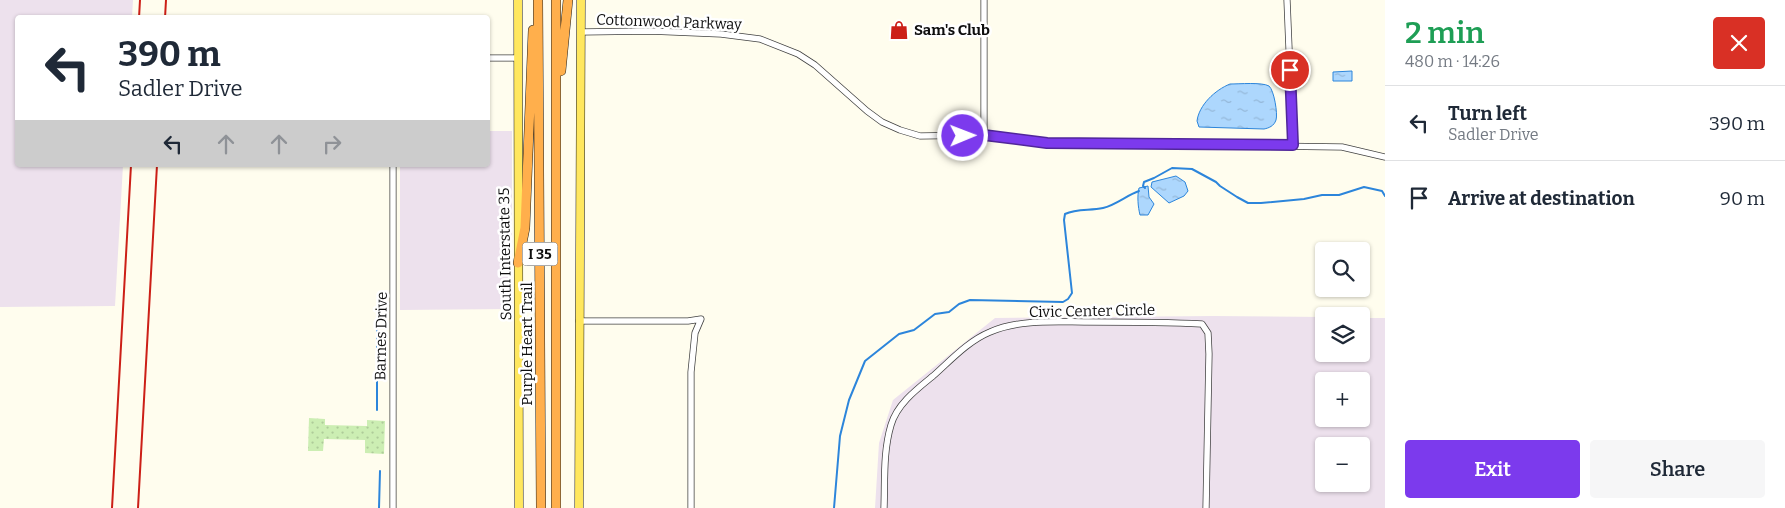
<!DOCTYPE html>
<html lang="en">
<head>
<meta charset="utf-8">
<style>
  :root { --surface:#fff; --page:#f6f6f7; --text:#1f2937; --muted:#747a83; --line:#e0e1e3; --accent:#7c3aed }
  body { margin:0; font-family:Bitter,serif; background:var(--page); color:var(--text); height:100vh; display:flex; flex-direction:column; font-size:19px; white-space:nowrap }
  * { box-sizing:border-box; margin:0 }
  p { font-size:16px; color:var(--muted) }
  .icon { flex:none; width:28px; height:28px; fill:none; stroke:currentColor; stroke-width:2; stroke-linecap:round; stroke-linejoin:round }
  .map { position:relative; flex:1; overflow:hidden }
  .side { display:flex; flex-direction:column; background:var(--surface); width:400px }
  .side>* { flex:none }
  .guide { position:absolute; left:15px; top:15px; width:475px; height:152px; border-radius:5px; box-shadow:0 1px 4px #0004; background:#fff; color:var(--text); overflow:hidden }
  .buttons { position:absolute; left:1315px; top:242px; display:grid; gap:10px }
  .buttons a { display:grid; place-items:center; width:55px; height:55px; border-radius:5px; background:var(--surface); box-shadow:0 1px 4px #0004; font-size:25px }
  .pin { position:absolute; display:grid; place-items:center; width:42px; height:42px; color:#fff; margin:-21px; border:2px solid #fff; border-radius:50%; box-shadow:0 1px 5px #0007 }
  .me { position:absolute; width:55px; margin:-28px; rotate:89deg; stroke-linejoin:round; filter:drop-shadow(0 0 4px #0008) }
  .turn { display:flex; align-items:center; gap:18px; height:105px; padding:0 20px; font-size:22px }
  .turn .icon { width:65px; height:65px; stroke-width:2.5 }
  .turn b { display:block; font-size:35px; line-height:42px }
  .lanes { display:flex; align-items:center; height:48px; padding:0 20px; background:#0003; justify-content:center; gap:25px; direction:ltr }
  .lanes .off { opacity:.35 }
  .round { display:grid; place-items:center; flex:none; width:52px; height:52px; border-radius:5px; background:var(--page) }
  .overview { display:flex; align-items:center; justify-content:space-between; height:85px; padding:0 20px }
  h1 { font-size:30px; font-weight:600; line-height:38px; color:#1e9e55 }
  .cta { display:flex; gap:10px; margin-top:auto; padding:10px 20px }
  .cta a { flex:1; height:58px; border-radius:5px; background:var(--accent); color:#fff; font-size:20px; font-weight:600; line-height:58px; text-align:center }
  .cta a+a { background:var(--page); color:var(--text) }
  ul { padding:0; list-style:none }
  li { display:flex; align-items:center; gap:15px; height:75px; padding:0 20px; border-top:1px solid var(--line) }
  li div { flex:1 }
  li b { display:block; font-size:19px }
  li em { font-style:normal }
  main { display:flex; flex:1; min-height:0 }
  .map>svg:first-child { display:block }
  .industrial { fill:#ede1ed; fill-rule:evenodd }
  .grass { fill:url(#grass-dots) }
  .water { fill:url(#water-ripples); stroke:#2c85db }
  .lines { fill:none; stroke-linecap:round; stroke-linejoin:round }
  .stream { stroke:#2c85db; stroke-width:2 }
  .minor-casing { stroke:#414141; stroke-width:7 }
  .major-casing { stroke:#1f1f1f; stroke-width:9 }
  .highway-casing { stroke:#1f1f1f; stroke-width:10 }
  .minor { stroke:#fff; stroke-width:5.5 }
  .major { stroke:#ffe75e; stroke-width:8 }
  .highway { stroke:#ffaf4c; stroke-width:9 }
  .rail { stroke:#cc1f17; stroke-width:2 }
  .route-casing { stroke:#51269a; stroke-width:12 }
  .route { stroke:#7c3aed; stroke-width:9 }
  .labels { text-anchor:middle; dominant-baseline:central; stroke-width:5; stroke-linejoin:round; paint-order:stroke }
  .shield { fill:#fff; stroke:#565656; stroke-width:1 }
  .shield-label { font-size:14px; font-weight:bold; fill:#0e0e0e }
  .street-label { font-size:15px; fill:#0e0e0e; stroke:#fff }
  .poi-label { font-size:15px; font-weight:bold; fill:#0e0e0e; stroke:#fff; text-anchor:start }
</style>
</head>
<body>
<main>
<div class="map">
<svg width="1385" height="508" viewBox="0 0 1385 508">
  <defs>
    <pattern id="grass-dots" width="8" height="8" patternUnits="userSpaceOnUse" patternTransform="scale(1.25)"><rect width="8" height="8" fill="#cceeb3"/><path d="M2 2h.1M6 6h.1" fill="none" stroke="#aecb99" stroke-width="1.8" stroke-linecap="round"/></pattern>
    <pattern id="water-ripples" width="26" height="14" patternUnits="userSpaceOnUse" patternTransform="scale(1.25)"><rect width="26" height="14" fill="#add7fd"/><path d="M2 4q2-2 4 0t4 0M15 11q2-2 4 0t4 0" fill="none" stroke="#94b7d8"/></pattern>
  </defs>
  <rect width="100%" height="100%" fill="#fffdee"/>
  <path class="industrial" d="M0 0H133L132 17 18 18V165H123L115 306 0 307Z
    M488 131H512V309L400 310V165H488Z
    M1213 316 1324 317V354H1361V318H1385V508H875L879 443 893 400 995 318ZM1324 381H1361V419H1324ZM1324 446H1361V484H1324Z"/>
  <path class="grass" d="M309 418 325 419V425L367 426V420L385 421 384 454 365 453V440L324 439 323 451H308Z"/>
  <path class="water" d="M1352 71V81H1333V72Z
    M1230 84C1239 84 1262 82 1269 86 1274 90 1278 114 1276 120 1274 126 1269 128 1264 129L1199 127 1197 121C1199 105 1215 90 1230 84Z
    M1176 176 1185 182 1188 191 1184 196 1169 203 1151 187 1152 182Z
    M1148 186 1149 197 1154 204 1148 215H1140C1138 207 1137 196 1139 188Z"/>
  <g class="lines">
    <path class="stream" d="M1145 188 1143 186 1144 182 1154 178 1172 168 1192 169 1216 182 1220 186 1237 197 1248 203H1261L1304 199 1322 195H1339L1364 187 1382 191 1385 196
      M377 410V328
      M379 508 380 471
      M834 508 840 436 849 400 865 361 899 334 914 330 935 314 949 312 959 304 970 300 1063 302 1068 299 1072 293 1064 220 1065 214C1077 208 1090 211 1103 208 1116 205 1127 195 1139 191"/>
    <g class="minor-casing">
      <path id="minor" d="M984 0V135
        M1287 0 1293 145
        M581 32 650 31 721 34 760 39 798 54 815 65 867 111 882 122 900 130 920 136 984 135 1047 143 1342 147 1385 157
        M488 58H518
        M579 321H688L701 319 695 333 691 372V508
        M393 508V165
        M884 508C885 480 883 452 891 425 897 404 917 389 933 376 950 361 968 341 990 332 1019 319 1056 322 1087 322 1126 322 1164 322 1202 324L1208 333 1209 354 1206 508"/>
    </g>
    <g class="major-casing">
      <path id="major" d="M518 0 519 508
        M579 508 581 0"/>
    </g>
    <g class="highway-casing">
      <path id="highway" d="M538 0 541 508
        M561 71 568 0
        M518 263 525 228 533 30
        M556 508V0"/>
    </g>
    <use href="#minor" class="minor"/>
    <use href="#major" class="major"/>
    <use href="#highway" class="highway"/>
    <path class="rail" d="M139 18 140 0
      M165 18 166 0
      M112 508 131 165
      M138 508 157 165"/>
  </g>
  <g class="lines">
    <g class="route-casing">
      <path id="route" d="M963 136 984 135 1047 143 1293 145 1290 70"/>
    </g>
    <use href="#route" class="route"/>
  </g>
  <defs>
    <g id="shop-bare" transform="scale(1.5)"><path d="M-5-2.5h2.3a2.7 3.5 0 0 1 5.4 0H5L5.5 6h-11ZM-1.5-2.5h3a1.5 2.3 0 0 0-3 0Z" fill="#cc1f17" stroke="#fff" stroke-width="2.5" paint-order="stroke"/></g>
  </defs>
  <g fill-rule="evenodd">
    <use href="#shop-bare" x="899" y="30"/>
  </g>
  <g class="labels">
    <rect class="shield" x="522.5" y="242.5" width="35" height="23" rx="4"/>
    <g class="shield-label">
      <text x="540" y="254">I 35</text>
    </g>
    <g class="street-label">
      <text transform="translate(669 22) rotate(2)">Cottonwood Parkway</text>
      <text transform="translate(505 254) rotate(-91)">South Interstate 35</text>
      <text transform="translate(1092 311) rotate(-1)">Civic Center Circle</text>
      <text transform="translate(381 336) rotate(-89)">Barnes Drive</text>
      <text transform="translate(527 344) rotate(-90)">Purple Heart Trail</text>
    </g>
    <g class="poi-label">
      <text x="914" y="30">Sam's Club</text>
    </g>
  </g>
</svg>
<div class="buttons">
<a><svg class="icon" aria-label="search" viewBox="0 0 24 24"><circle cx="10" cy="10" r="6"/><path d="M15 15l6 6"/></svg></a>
<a><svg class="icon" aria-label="layers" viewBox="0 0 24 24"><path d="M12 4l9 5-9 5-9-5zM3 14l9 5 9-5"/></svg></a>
<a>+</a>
<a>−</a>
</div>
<div class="pin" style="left:1290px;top:70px;background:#d93025"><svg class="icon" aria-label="arrive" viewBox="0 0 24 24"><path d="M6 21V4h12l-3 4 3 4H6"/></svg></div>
<svg class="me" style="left:963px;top:136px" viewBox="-20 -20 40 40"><circle r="17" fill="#7c3aed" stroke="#fff" stroke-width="3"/><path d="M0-11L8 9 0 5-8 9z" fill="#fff"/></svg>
<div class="guide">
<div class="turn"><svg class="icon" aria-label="left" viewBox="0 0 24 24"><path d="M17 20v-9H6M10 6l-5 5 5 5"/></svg><div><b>390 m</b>Sadler Drive</div></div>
<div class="lanes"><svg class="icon" aria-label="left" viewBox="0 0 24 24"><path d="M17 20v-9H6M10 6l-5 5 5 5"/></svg><svg class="icon off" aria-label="ahead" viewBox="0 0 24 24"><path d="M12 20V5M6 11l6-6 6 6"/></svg><svg class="icon off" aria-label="ahead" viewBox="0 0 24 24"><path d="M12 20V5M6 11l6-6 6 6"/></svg><svg class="icon off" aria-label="right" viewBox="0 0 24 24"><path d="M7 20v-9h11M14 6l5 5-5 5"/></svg></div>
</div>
</div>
<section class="side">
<div class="overview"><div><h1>2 min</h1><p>480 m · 14:26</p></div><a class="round" style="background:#d93025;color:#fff"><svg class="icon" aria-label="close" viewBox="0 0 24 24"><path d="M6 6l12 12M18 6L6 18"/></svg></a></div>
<ul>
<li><svg class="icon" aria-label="left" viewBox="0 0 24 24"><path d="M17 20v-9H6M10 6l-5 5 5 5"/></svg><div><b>Turn left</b><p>Sadler Drive</p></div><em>390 m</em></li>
<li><svg class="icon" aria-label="arrive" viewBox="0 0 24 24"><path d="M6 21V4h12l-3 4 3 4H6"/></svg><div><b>Arrive at destination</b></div><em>90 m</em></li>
</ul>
<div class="cta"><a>Exit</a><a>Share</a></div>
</section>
</main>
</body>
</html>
